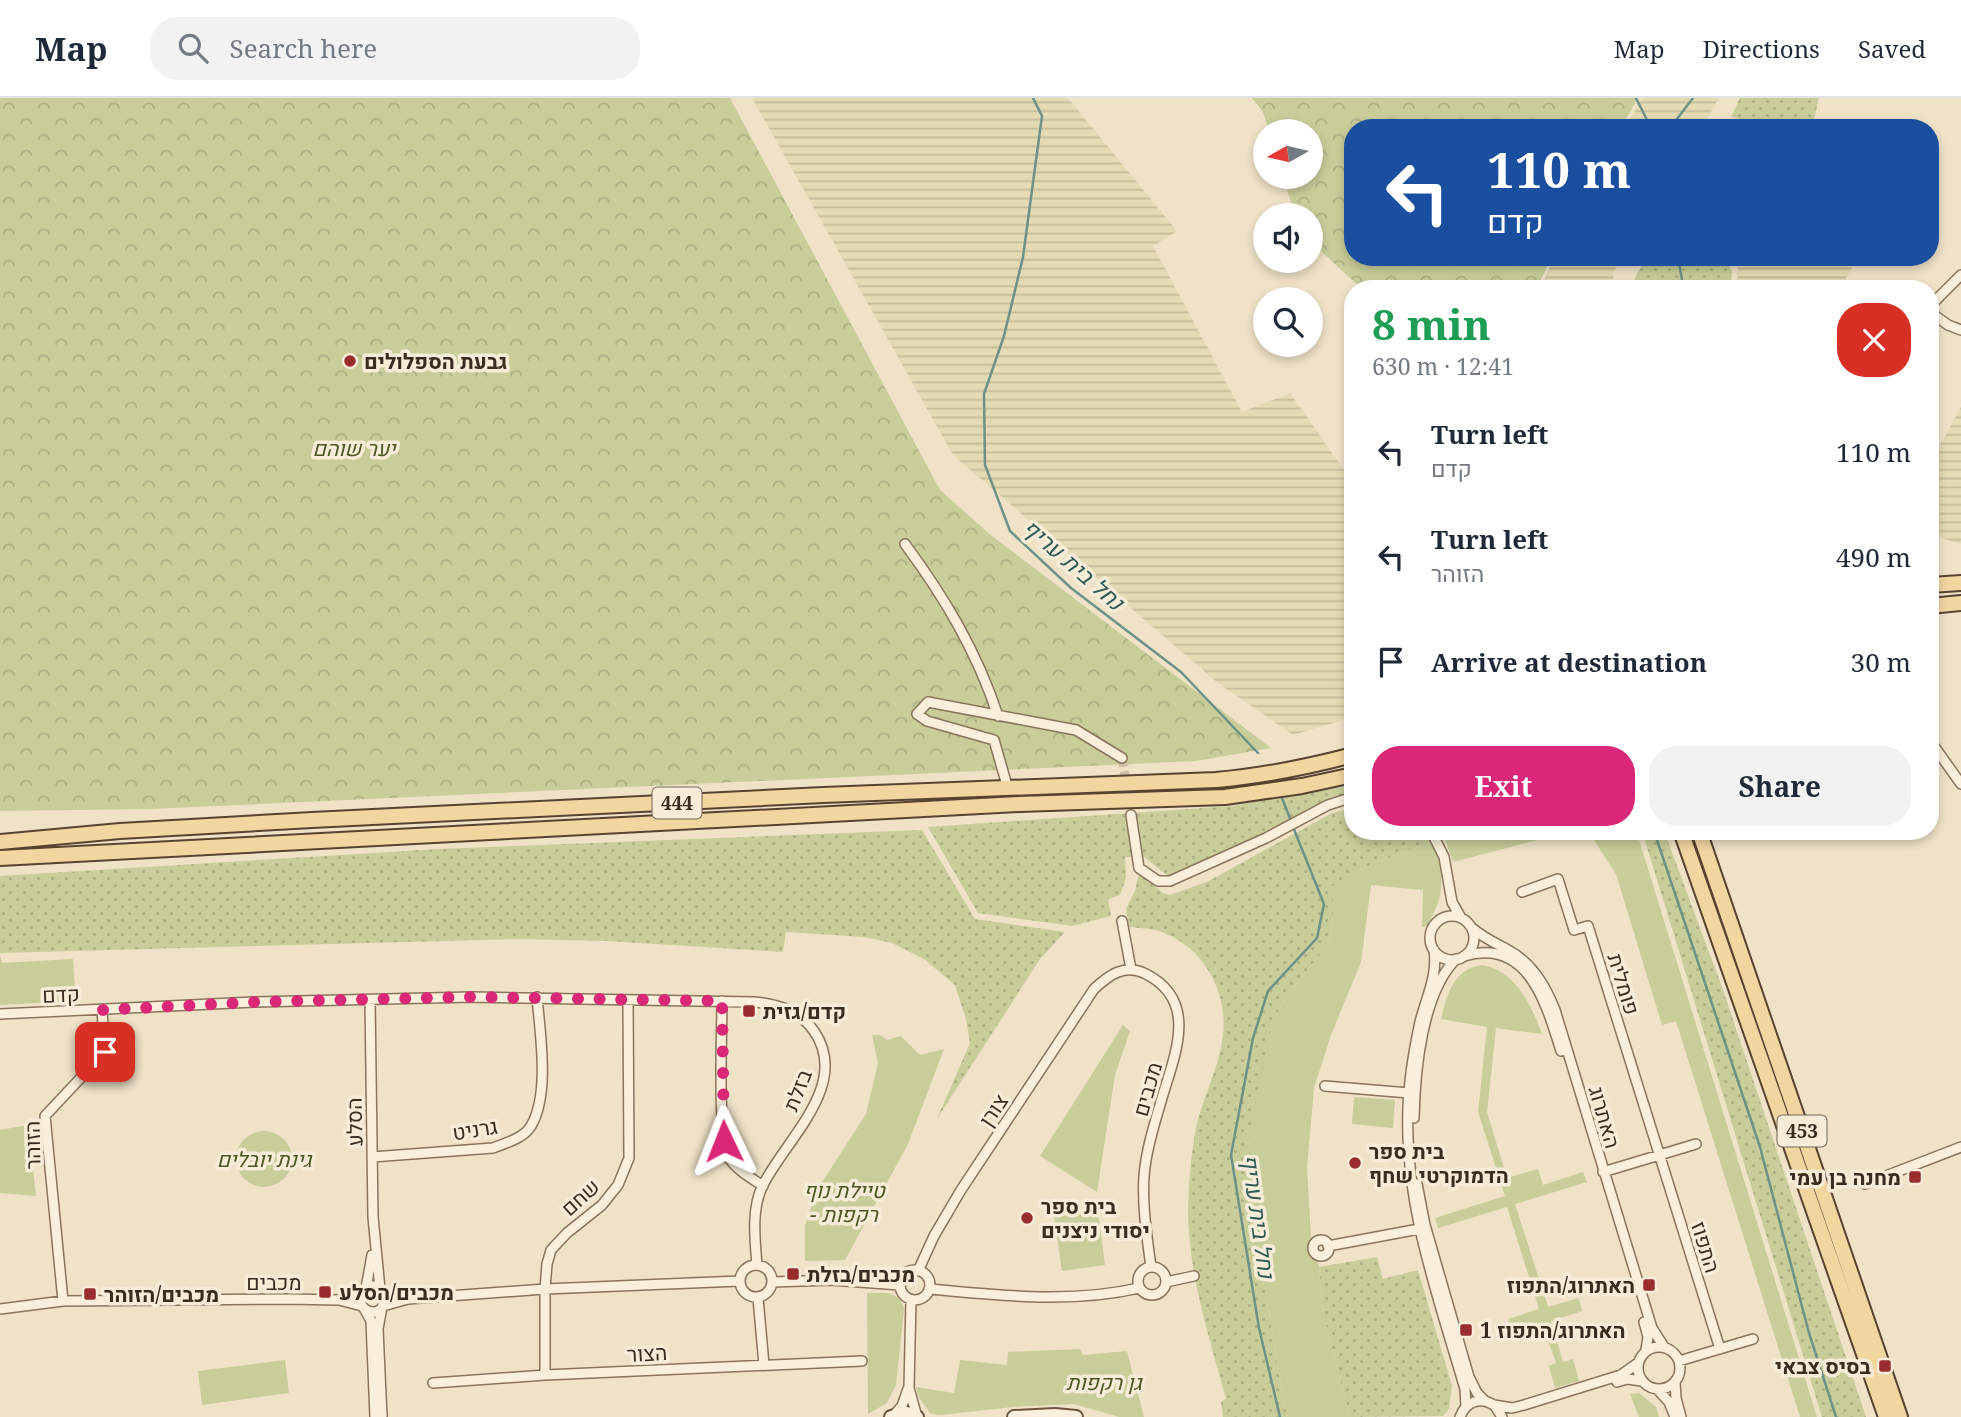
<!DOCTYPE html>
<html lang="en">
<head>
<meta charset="utf-8">
<style>
  :root { --surface:#fff; --page:#f2f2f3; --text:#1f2937; --muted:#747a83; --line:#e0e1e3; --accent:#db2777 }
  body { margin:0; font-family:"Noto Serif",Heebo,serif; background:var(--page); color:var(--text); height:100vh; display:flex; flex-direction:column; font-size:26px; white-space:nowrap }
  * { box-sizing:border-box; margin:0 }
  p { font-size:23px; color:var(--muted) }
  .icon { flex:none; width:38px; height:38px; fill:none; stroke:currentColor; stroke-width:2; stroke-linecap:round; stroke-linejoin:round }
  .map { position:relative; flex:1; overflow:hidden }
  .side { position:absolute; left:1344px; top:182px; width:595px; height:560px; display:flex; flex-direction:column; background:var(--surface); border-radius:28px; box-shadow:0 4px 10px #0003 }
  .side>* { flex:none }
  .hud { position:absolute; left:1344px; top:21px; width:595px; height:147px; border-radius:28px; box-shadow:0 4px 10px #0003; background:#1a4fa0; color:#fff; overflow:hidden }
  .needle { width:46px; rotate:262deg }
  .controls { position:absolute; left:1253px; top:21px; display:grid; gap:14px }
  .controls a { display:grid; place-items:center; width:70px; height:70px; border-radius:50%; background:var(--surface); box-shadow:0 4px 10px #0003; font-size:35px }
  .pin { position:absolute; display:grid; place-items:center; width:60px; height:60px; color:#fff; margin:-30px; border-radius:14px; box-shadow:0 4px 10px #0006 }
  .me { position:absolute; width:77px; margin:-38px; rotate:358deg; stroke-linejoin:round; filter:drop-shadow(0 0 5px #0008) }
  .turn { display:flex; align-items:center; gap:24px; height:147px; padding:0 28px; font-size:32px }
  .turn .icon { width:91px; height:91px; stroke-width:2.5 }
  .turn b { display:block; font-size:49px; line-height:60px }
  .round { display:grid; place-items:center; flex:none; width:74px; height:74px; border-radius:28px; background:var(--page) }
  .head { display:flex; align-items:center; justify-content:space-between; height:119px; padding:0 28px }
  h1 { font-size:42px; font-weight:700; line-height:52px; color:#1e9e55 }
  .primary-button { display:flex; gap:14px; margin-top:auto; padding:14px 28px }
  .primary-button a { flex:1; height:80px; border-radius:28px; background:var(--accent); color:#fff; font-size:28px; font-weight:700; line-height:80px; text-align:center }
  .primary-button a+a { background:var(--page); color:var(--text) }
  ul { padding:0; list-style:none }
  li { display:flex; align-items:center; gap:21px; height:105px; padding:0 28px }
  li div { flex:1 }
  li b { display:block; font-size:26px }
  li em { font-style:normal }
  header { display:flex; align-items:center; gap:42px; box-sizing:border-box; height:98px; padding:0 35px; background:var(--surface); border-bottom:2px solid var(--line) }
  header strong { font-size:33px }
  nav { display:flex; gap:38px; margin-inline-start:auto; font-size:24px }
  .search { width:490px; height:63px; background:var(--page); display:flex; align-items:center; gap:18px; box-sizing:border-box; padding:0 24px; border-radius:28px; color:var(--muted); font-size:26px }
  .map>svg:first-child { display:block }
  .farmland { fill:url(#farmland-rules) }
  .grass { fill:url(#grass-dots) }
  .forest { fill:url(#forest-crowns) }
  .park { fill:#c8cd9a }
  .lines { fill:none; stroke-linecap:round; stroke-linejoin:round }
  .stream { stroke:#6e9188; stroke-width:2.5 }
  .street-tunnel { stroke:#cbbea6; stroke-width:9; stroke-dasharray:9 4.5; stroke-linecap:butt }
  .street-casing { stroke:#8a745c; stroke-width:12 }
  .secondary-casing { stroke:#6c553f; stroke-width:16 }
  .primary-casing { stroke:#584230; stroke-width:18 }
  .street { stroke:#f9efda; stroke-width:9 }
  .secondary { stroke:#f9efda; stroke-width:12 }
  .primary { stroke:#f1d6a0; stroke-width:14 }
  .route { stroke:#db2777; stroke-width:12; stroke-dasharray:0 21.6 }
  .poi-dot { fill:#992c2f; stroke:#f6ecd7; stroke-width:2.5 }
  .labels { text-anchor:middle; dominant-baseline:central; stroke-width:7; stroke-linejoin:round; paint-order:stroke }
  .shield { fill:#f6ecd7; stroke:#736657; stroke-width:2 }
  .shield-label { font-size:19px; font-weight:bold; fill:#3b2c20 }
  .poi-label { font-size:21px; font-weight:bold; fill:#3b2c20; stroke:#f6ecd7; text-anchor:start }
  .park-label { font-size:21px; font-style:italic; fill:#4c5726; stroke:#f6ecd7 }
  .street-label { font-size:21px; fill:#3b2c20; stroke:#f6ecd7 }
  .water-label { font-size:23px; font-style:italic; fill:#2f5a56; stroke:#f6ecd7 }
</style>
</head>
<body>
<header>
<strong>Map</strong>
<div class="search"><svg class="icon" aria-label="search" viewBox="0 0 24 24"><circle cx="10" cy="10" r="6"/><path d="M15 15l6 6"/></svg>Search here</div>
<nav><a>Map</a><a>Directions</a><a>Saved</a></nav>
</header>
<div class="map">
<svg width="1961" height="1319" viewBox="0 0 1961 1319">
  <defs>
    <pattern id="farmland-rules" width="6" height="5" patternUnits="userSpaceOnUse" patternTransform="scale(1.75)"><rect width="6" height="5" fill="#e4dbb4"/><path d="M0 2.5h6" fill="none" stroke="#c4bc9a"/></pattern>
    <pattern id="grass-dots" width="8" height="8" patternUnits="userSpaceOnUse" patternTransform="scale(1.75)"><rect width="8" height="8" fill="#c8cd9a"/><path d="M2 2h.1M6 6h.1" fill="none" stroke="#adb084" stroke-width="1.8" stroke-linecap="round"/></pattern>
    <pattern id="forest-crowns" width="20" height="18" patternUnits="userSpaceOnUse" patternTransform="scale(1.75)"><rect width="20" height="18" fill="#c8cd9a"/><path d="M2 6a3 3 0 1 1 6 0M12 15a3 3 0 1 1 6 0" fill="none" stroke="#adb084"/></pattern>
  </defs>
  <rect width="100%" height="100%" fill="#efe2c7"/>
  <path class="farmland" d="M752 0H1068L1177 133 1153 148 1242 314 1290 295 1353 385V619L1293 637 1218 585 953 357Z
    M1642 0H1719L1702 30H1625Z
    M1554 159H1623L1614 173 1612 191H1540Z
    M1738 159H1858L1840 191H1737Z
    M1961 309V446L1930 437V365Z"/>
  <path class="grass" d="M1740 0H1819L1812 30H1781L1731 19Z
    M1648 159H1726L1732 174 1730 191H1632L1637 175Z
    M1353 687V694L1331 699 1183 778 1167 777 1144 759H1125L1126 780 1120 797 1108 801 1111 818 1072 828 978 815 928 729 1232 708Z
    M1353 710V733H1424L1433 744 1374 765 1333 788 1334 811 1329 845 1287 898 1275 919 1245 1057V1077L1287 1319H1223L1221 1304 1226 1301C1209 1238 1188 1176 1188 1110 1189 1083 1191 1056 1196 1030 1202 1001 1217 974 1222 944 1231 896 1203 845 1155 832 1147 830 1137 830 1129 829L1126 811 1135 793 1139 775 1163 795 1170 797 1207 784 1332 715Z
    M922 732 975 821 1065 834 1040 861 937 1021 970 945 966 921 955 887 924 861 892 845 864 839 786 834 783 854 608 843 517 841 0 855V778L438 751Z
    M1642 733H1664L1722 889 1866 1319H1822Z
    M1377 1159 1383 1181 1418 1172 1452 1288 1449 1311 1443 1318 1350 1319 1323 1216 1319 1169Z"/>
  <path class="forest" d="M0 0H730L940 392 992 438 1271 650 1196 663 150 711 0 713Z
    M1252 0H1638L1621 30H1353V159H1551L1537 191H1362L1311 144V117H1295L1283 79H1311V33H1269L1263 14Z"/>
  <path class="park" d="M1442 733H1572L1453 764Z
    M1588 733 1637 735 1817 1319H1800L1676 923 1662 927 1616 776Z
    M1433 744C1444 780 1446 795 1427 828L1422 829 1423 792 1371 787 1361 864 1331 937 1314 990 1307 1070 1311 1139 1319 1169 1323 1216 1350 1319H1287L1245 1077V1057L1269 937 1275 919 1287 898 1329 845 1334 811 1332 788 1374 765Z
    M0 857 2 865 73 861 76 903 0 907Z
    M1482 867C1516 873 1531 907 1542 936L1496 930 1487 1014 1507 1080 1538 1071 1543 1087 1583 1074 1587 1084 1515 1106 1548 1209 1579 1200 1582 1213 1551 1223 1563 1264 1573 1261 1579 1283 1555 1290 1549 1268 1556 1265 1542 1225 1511 1233 1508 1221 1539 1211 1507 1109 1438 1130 1435 1120 1505 1098 1478 1014 1487 929 1441 921C1447 897 1453 871 1482 867Z
    M1123 927 1130 933 1115 977 1097 1094 1040 1058Z
    M872 937H880L887 942 901 938 920 957 944 951 908 1046 845 1162 805 1163V1128L817 1092 866 1016 878 965Z
    M1354 999 1395 1002 1393 1030 1352 1026Z
    M28 1027 36 1098 0 1095V1032Z
    M236 1061a28 28 0 1 1 56 0a28 28 0 1 1-56 0Z
    M1098 1113 1105 1167 1062 1173 1054 1119Z
    M867 1195C883 1195 899 1192 904 1211L896 1287 887 1305 868 1316Z
    M1080 1251 1083 1257 1127 1253 1144 1319H1119L1074 1306 1013 1309 941 1317 931 1316 919 1300 916 1289 954 1295 960 1262 1007 1267 1008 1254Z
    M285 1262 289 1295 202 1307 198 1273Z
    M1639 1295 1656 1309 1659 1319H1639L1630 1296Z"/>
  <g class="lines">
    <path class="stream" d="M1033 0 1042 18 1023 159 1004 238 984 296 985 367 1010 433 1071 490 1181 574 1258 655
      M1636 0 1651 30
      M1670 30 1693 0
      M1677 191 1682 182 1678 159
      M1282 700 1291 723
      M1654 733 1760 1049 1809 1235 1836 1319
      M1280 1319 1259 1230 1231 1057 1253 940 1268 893 1317 840 1324 806 1293 729"/>
    <path class="street-tunnel" d="M1122 660 1131 717"/>
    <g class="street-casing">
      <path id="street" d="M1930 208 1961 177
        M1930 214 1948 227 1961 232
        M905 446C945 500 977 554 998 618
        M1931 644 1961 686
        M1008 691 994 642 927 623 917 616 928 604 1076 632 1122 660
        M1131 717 1139 770 1158 783H1170L1266 740 1328 707 1353 699
        M1431 733 1444 759 1452 804 1461 820
        M1522 794 1558 781 1574 832 1588 828 1720 1251
        M1430 840a22 22 0 1 1 44 0a22 22 0 1 1-44 0Z
        M1122 823 1131 871
        M1471 829C1482 839 1495 845 1508 852 1532 865 1545 887 1555 912L1652 1230 1664 1249
        M1434 852C1438 877 1426 900 1420 924 1414 952 1409 981 1408 1009 1404 1107 1438 1198 1465 1291L1466 1308
        M1464 858C1528 839 1546 905 1561 953
        M370 902 373 1119 380 1191
        M722 903C722 932 717 1041 729 1060 737 1072 751 1080 763 1088
        M0 916 254 904 472 899 754 904C778 906 800 913 814 933 851 987 786 1041 763 1087 751 1110 755 1142 757 1167
        M1325 988 1409 995
        M1414 1020C1415 973 1422 895 1456 861
        M372 1059 493 1050C506 1045 524 1040 531 1028 550 996 540 935 537 899
        M1603 1074 1696 1046
        M1417 1086 1425 1127 1469 1279 1477 1295 1485 1303
        M1865 1086 1961 1049
        M1313 1150a8 8 0 1 1 16 0a8 8 0 1 1-16 0Z
        M1328 1148 1419 1131
        M740 1183a16 16 0 1 1 32 0a16 16 0 1 1-32 0Z
        M1138 1183a14 14 0 1 1 28 0a14 14 0 1 1-28 0Z
        M900 1187a15 15 0 1 1 30 0a15 15 0 1 1-30 0Z
        M918 1173 934 1138 961 1092 1094 891C1109 877 1125 865 1146 876 1199 903 1175 956 1162 1000 1155 1024 1146 1052 1144 1078 1142 1108 1147 1139 1151 1169
        M773 1184 831 1182 900 1187
        M1166 1184 1194 1178
        M360 1201a13 13 0 1 1 26 0a13 13 0 1 1-26 0Z
        M366 1190 372 1157
        M929 1191C999 1197 1070 1206 1139 1190
        M758 1200 764 1267
        M911 1202 909 1290 917 1319
        M63 1203 45 1018 105 954 102 912
        M383 1208 408 1201 545 1191 740 1183
        M364 1210 371 1223 375 1319
        M0 1211 63 1203 287 1201 339 1202 362 1208
        M1644 1224 1648 1239 1646 1252
        M1638 1270a21 21 0 1 1 42 0a21 21 0 1 1-42 0Z
        M1679 1263 1753 1241
        M545 1277V1191L547 1166 551 1152 567 1135 602 1107 618 1087 629 1060 628 902
        M1617 1284 1627 1281 1642 1283
        M1675 1284 1676 1300 1681 1319
        M433 1285 545 1277 862 1263
        M1657 1291 1669 1304 1675 1319
        M1494 1307 1512 1310 1524 1307 1621 1277 1638 1265
        M893 1318 902 1308 908 1291
        M382 1319 378 1231 382 1209
        M1460 1319C1466 1303 1481 1298 1495 1308L1502 1319"/>
    </g>
    <g class="secondary-casing">
      <path id="secondary" d="M891 1319 907 1315 917 1319
        M1014 1319 1055 1317 1076 1319"/>
    </g>
    <g class="primary-casing">
      <path id="primary" d="M1930 487 1961 485
        M1930 508 1961 505
        M1681 733 1886 1319
        M1699 733 1900 1319
        M0 744 120 733 312 722 823 697 1216 682C1263 678 1307 669 1353 657
        M0 760 1020 706 1225 699 1302 688 1353 677"/>
    </g>
    <use href="#street" class="street"/>
    <use href="#secondary" class="secondary"/>
    <use href="#primary" class="primary"/>
  </g>
  <g class="lines">
    <path class="route" d="M105 954 102 912 254 904 472 899 722 903 724 1043"/>
  </g>
  <g class="poi-dot">
    <circle cx="350" cy="263" r="7"/>
    <rect x="742" y="906" width="14" height="14" rx="3.5"/>
    <circle cx="1355" cy="1065" r="7"/>
    <rect x="1908" y="1072" width="14" height="14" rx="3.5"/>
    <circle cx="1027" cy="1120" r="7"/>
    <rect x="786" y="1169" width="14" height="14" rx="3.5"/>
    <rect x="1642" y="1180" width="14" height="14" rx="3.5"/>
    <rect x="318" y="1187" width="14" height="14" rx="3.5"/>
    <rect x="83" y="1189" width="14" height="14" rx="3.5"/>
    <rect x="1459" y="1225" width="14" height="14" rx="3.5"/>
    <rect x="1878" y="1261" width="14" height="14" rx="3.5"/>
  </g>
  <g class="labels">
    <g class="shield">
      <rect x="652.5" y="689.5" width="49" height="31" rx="5"/>
      <rect x="1777.5" y="1017.5" width="49" height="31" rx="5"/>
    </g>
    <g class="shield-label">
      <text x="677" y="705">444</text>
      <text x="1802" y="1033">453</text>
    </g>
    <g class="poi-label">
      <text x="364" y="263">גבעת הספלולים</text>
      <text x="763" y="913">קדם/גזית</text>
      <text x="1369" y="1053">בית ספר<tspan x="1369" dy="24">הדמוקרטי שחף</tspan></text>
      <text x="1901" y="1079" text-anchor="end">מחנה בן עמי</text>
      <text x="1041" y="1108">בית ספר<tspan x="1041" dy="24">יסודי ניצנים</tspan></text>
      <text x="807" y="1176">מכבים/בזלת</text>
      <text x="1635" y="1187" text-anchor="end">האתרוג/התפוז</text>
      <text x="339" y="1194">מכבים/הסלע</text>
      <text x="104" y="1196">מכבים/הזוהר</text>
      <text x="1480" y="1232">האתרוג/התפוז 1</text>
      <text x="1871" y="1268" text-anchor="end">בסיס צבאי</text>
    </g>
    <g class="park-label">
      <text x="354" y="350">יער שוהם</text>
      <text x="264" y="1061">גינת יובלים</text>
      <text x="844" y="1092">טיילת נוף<tspan x="844" dy="24">- רקפות</tspan></text>
      <text x="1104" y="1284">גן רקפות</text>
    </g>
    <g class="street-label">
      <text transform="translate(1624 886) rotate(73)">פומלית</text>
      <text transform="translate(61 896) rotate(-2)">קדם</text>
      <text transform="translate(1147 991) rotate(-74)">מכבים</text>
      <text transform="translate(797 992) rotate(-68)">בזלת</text>
      <text transform="translate(993 1012) rotate(-56)">צורן</text>
      <text transform="translate(1605 1019) rotate(74)">האתרוג</text>
      <text transform="translate(354 1024) rotate(-91)">הסלע</text>
      <text transform="translate(475 1031) rotate(-9)">גרניט</text>
      <text transform="translate(32 1047) rotate(-91)">הזוהר</text>
      <text transform="translate(580 1099) rotate(-42)">שחם</text>
      <text transform="translate(1706 1149) rotate(73)">התפוז</text>
      <text x="274" y="1184">מכבים</text>
      <text transform="translate(647 1255) rotate(-3)">הצור</text>
    </g>
    <g class="water-label">
      <text transform="translate(1074 466) rotate(41)">נחל בית עריף</text>
      <text transform="translate(1259 1118) rotate(82)">נחל בית עריף</text>
    </g>
  </g>
</svg>
<div class="controls">
<a><svg class="needle" viewBox="-14 -14 28 28"><path d="M0-13l5 13h-10z" fill="#e53935"/><path d="M0 13l5-13h-10z" fill="#747a83"/></svg></a>
<a><svg class="icon" aria-label="sound" viewBox="0 0 24 24"><path d="M4 9h4l5-4v14l-5-4H4zM17 9q2 3 0 6"/></svg></a>
<a><svg class="icon" aria-label="search" viewBox="0 0 24 24"><circle cx="10" cy="10" r="6"/><path d="M15 15l6 6"/></svg></a>
</div>
<div class="pin" style="left:105px;top:954px;background:#d93025"><svg class="icon" aria-label="arrive" viewBox="0 0 24 24"><path d="M6 21V4h12l-3 4 3 4H6"/></svg></div>
<svg class="me" style="left:724px;top:1043px" viewBox="-20 -20 40 40"><path d="M0-17L14 15 0 8-14 15z" fill="#db2777" stroke="#fff" stroke-width="4"/></svg>
<div class="hud">
<div class="turn"><svg class="icon" aria-label="left" viewBox="0 0 24 24"><path d="M17 20v-9H6M10 6l-5 5 5 5"/></svg><div><b>110 m</b>קדם</div></div>
</div>
<section class="side">
<div class="head"><div><h1>8 min</h1><p>630 m · 12:41</p></div><a class="round" style="background:#d93025;color:#fff"><svg class="icon" aria-label="close" viewBox="0 0 24 24"><path d="M6 6l12 12M18 6L6 18"/></svg></a></div>
<ul>
<li><svg class="icon" aria-label="left" viewBox="0 0 24 24"><path d="M17 20v-9H6M10 6l-5 5 5 5"/></svg><div><b>Turn left</b><p>קדם</p></div><em>110 m</em></li>
<li><svg class="icon" aria-label="left" viewBox="0 0 24 24"><path d="M17 20v-9H6M10 6l-5 5 5 5"/></svg><div><b>Turn left</b><p>הזוהר</p></div><em>490 m</em></li>
<li><svg class="icon" aria-label="arrive" viewBox="0 0 24 24"><path d="M6 21V4h12l-3 4 3 4H6"/></svg><div><b>Arrive at destination</b></div><em>30 m</em></li>
</ul>
<div class="primary-button"><a>Exit</a><a>Share</a></div>
</section>
</div>
</body>
</html>
